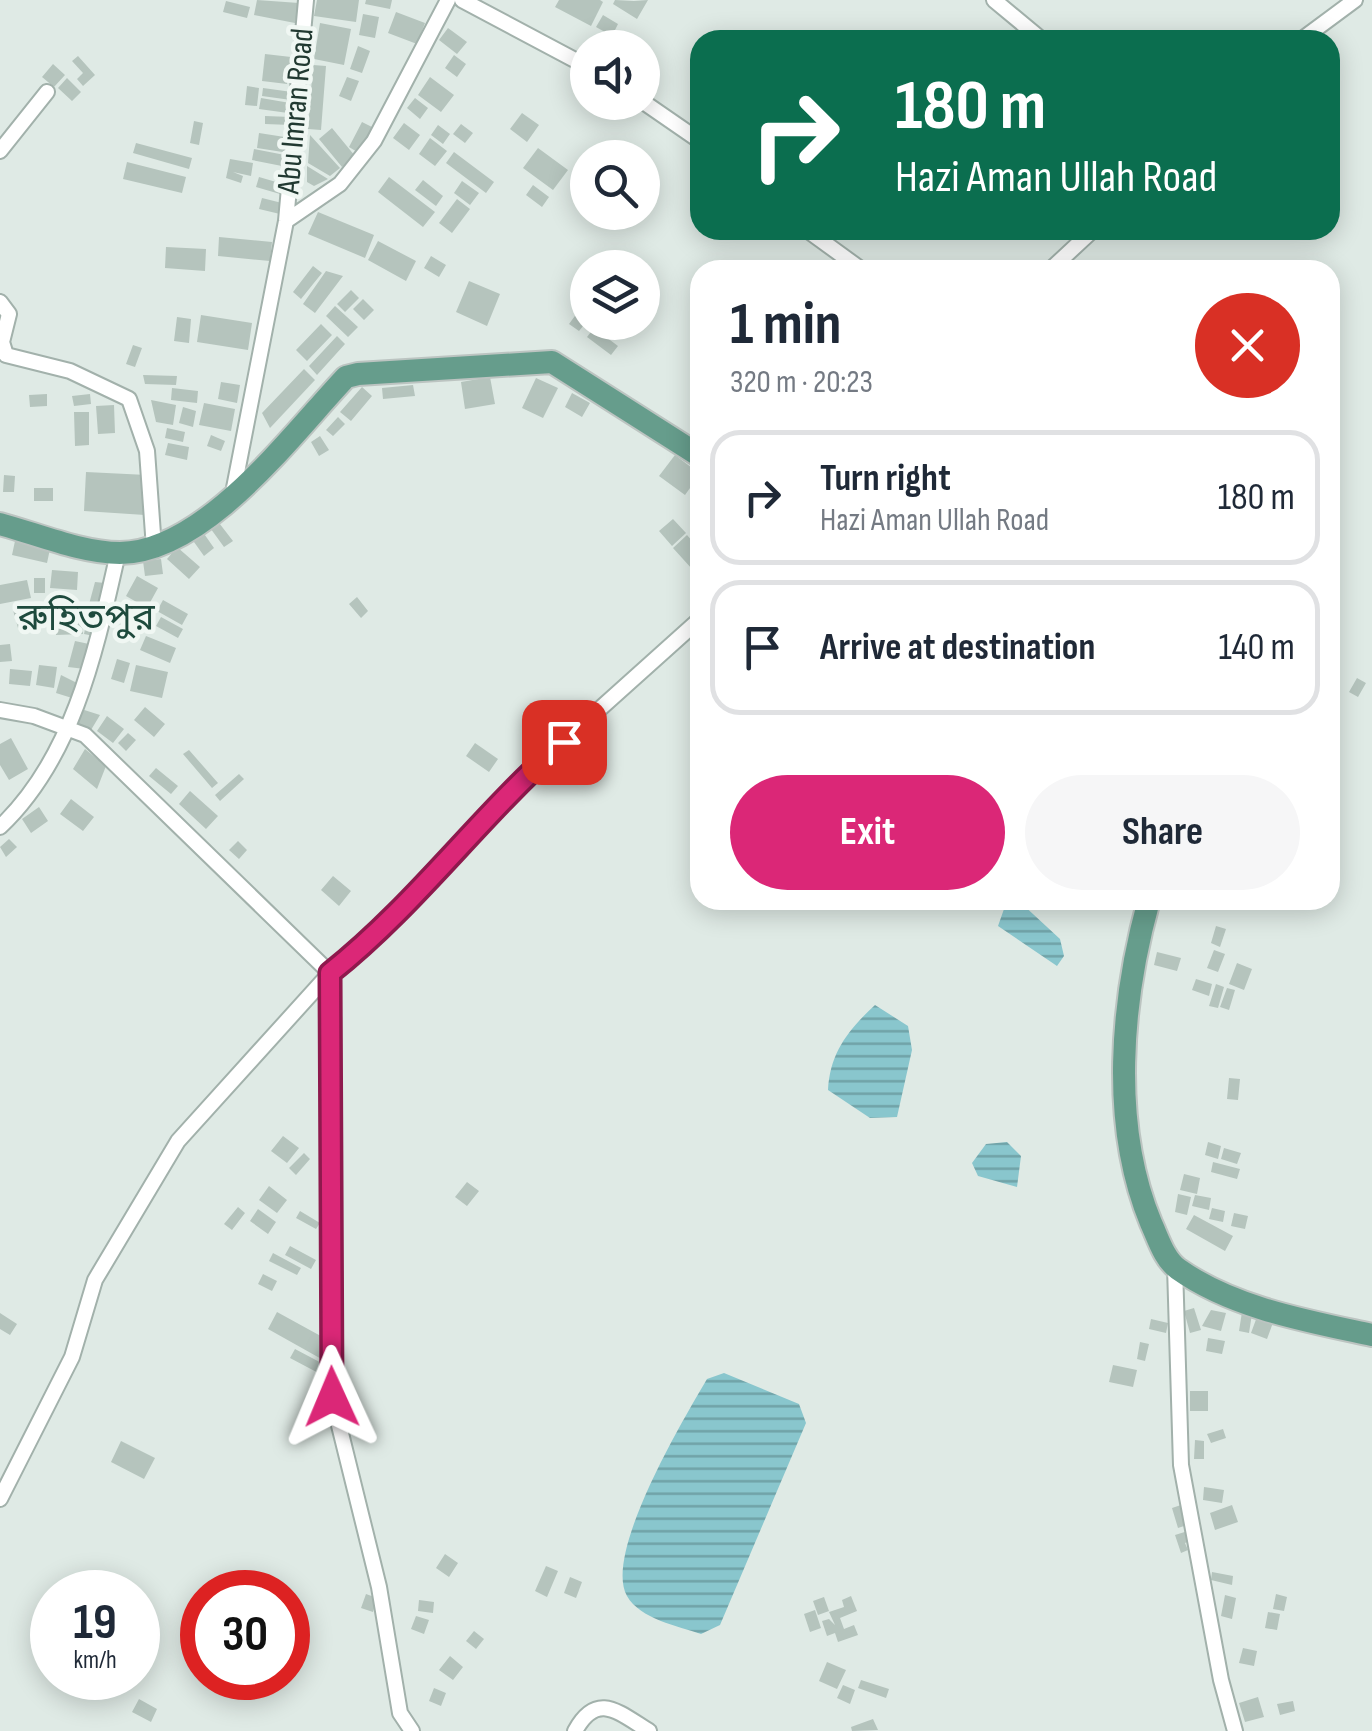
<!DOCTYPE html>
<html lang="en">
<head>
<meta charset="utf-8">
<style>
  :root { --surface:#fff; --page:#f6f6f7; --text:#1f2937; --muted:#747a83; --line:#e0e1e3; --accent:#db2777 }
  body { margin:0; font-family:"Sofia Sans Condensed","Noto Sans Bengali",sans-serif; background:var(--page); color:var(--text); height:100vh; display:flex; flex-direction:column; font-size:38px; white-space:nowrap }
  * { box-sizing:border-box; margin:0 }
  p { font-size:32px; color:var(--muted) }
  .icon { flex:none; width:55px; height:55px; fill:none; stroke:currentColor; stroke-width:2; stroke-linecap:round; stroke-linejoin:round }
  .map { position:relative; flex:1; overflow:hidden }
  .drawer { position:absolute; left:690px; top:260px; width:650px; height:650px; display:flex; flex-direction:column; background:var(--surface); border-radius:30px; box-shadow:0 5px 25px #0003 }
  .drawer>* { flex:none }
  .guide { position:absolute; left:690px; top:30px; width:650px; height:210px; border-radius:30px; box-shadow:0 5px 25px #0003; background:#0b6e4f; color:#fff; overflow:hidden }
  .fabs { position:absolute; left:570px; top:30px; display:grid; gap:20px }
  .fabs a { display:grid; place-items:center; width:90px; height:90px; border-radius:50%; background:var(--surface); box-shadow:0 5px 25px #0003; font-size:50px }
  .speed { position:absolute; left:30px; top:1570px; display:flex; gap:20px; font-size:50px; font-weight:700; text-align:center }
  .speed>* { display:grid; place-content:center; width:130px; height:130px; border-radius:50%; background:var(--surface); box-shadow:0 5px 25px #0003; line-height:1 }
  .speed small { font-size:25px; font-weight:400 }
  .speed .limit { border:15px solid #d22; background:#fff; color:#111 }
  .pin { position:absolute; display:grid; place-items:center; width:85px; height:85px; color:#fff; margin:-42px; border-radius:20px; box-shadow:0 5px 15px #0006 }
  .me { position:absolute; width:110px; margin:-55px; rotate:359deg; stroke-linejoin:round; filter:drop-shadow(0 0 8px #0008) }
  .turn { display:flex; align-items:center; gap:35px; height:210px; padding:0 40px; font-size:45px }
  .turn .icon { width:130px; height:130px; stroke-width:2.5 }
  .turn b { display:block; font-size:70px; line-height:85px }
  .round { display:grid; place-items:center; flex:none; width:105px; height:105px; border-radius:52px; background:var(--page) }
  .headline { display:flex; align-items:center; justify-content:space-between; height:170px; padding:0 40px }
  h1 { font-size:60px; font-weight:700; line-height:75px }
  .primary-button { display:flex; gap:20px; margin-top:auto; padding:20px 40px }
  .primary-button a { flex:1; height:115px; border-radius:60px; background:var(--accent); color:#fff; font-size:40px; font-weight:700; line-height:115px; text-align:center }
  .primary-button a+a { background:var(--page); color:var(--text) }
  ul { padding:0; list-style:none }
  li { display:flex; align-items:center; gap:30px; height:135px; margin:0 20px 15px; padding:0 20px; border:5px solid var(--line); border-radius:30px }
  li div { flex:1 }
  li b { display:block; font-size:38px }
  li em { font-style:normal }
  .map>svg:first-child { display:block }
  .water { fill:url(#water-rules) }
  .building { fill:#b5c4bd }
  .lines { fill:none; stroke-linecap:round; stroke-linejoin:round }
  .minor-casing { stroke:#a2b1ab; stroke-width:18 }
  .primary-casing { stroke:#bcc4c1; stroke-width:26 }
  .minor { stroke:#fff; stroke-width:14 }
  .primary { stroke:#669d8c; stroke-width:22 }
  .route-casing { stroke:#8e194d; stroke-width:25 }
  .route { stroke:#db2777; stroke-width:18 }
  .labels { text-anchor:middle; dominant-baseline:central; stroke-width:9; stroke-linejoin:round; paint-order:stroke }
  .street-label { font-size:32px; fill:#213931; stroke:#f0f7f3 }
  .quarter-label { font-size:38px; fill:#1e4a3d; stroke:#f0f7f3 }
</style>
</head>
<body>
<div class="map">
<svg width="1372" height="1731" viewBox="0 0 1372 1731">
  <defs>
    <pattern id="water-rules" width="6" height="5" patternUnits="userSpaceOnUse" patternTransform="scale(2.5)"><rect width="6" height="5" fill="#89c6cd"/><path d="M0 2.5h6" fill="none" stroke="#70a2a7"/></pattern>
  </defs>
  <rect width="100%" height="100%" fill="#dfeae5"/>
  <path class="water" d="M1020 902 1060 939 1064 956 1057 966 998 926 1004 909Z
    M875 1005 908 1026 912 1050 897 1117 870 1118 828 1090C830 1053 848 1030 875 1005Z
    M1007 1142 1021 1156 1017 1187 978 1176 972 1163 986 1144Z
    M724 1373 799 1404 806 1423 720 1625 701 1634C678 1626 640 1619 627 1596 603 1554 683 1420 707 1379Z"/>
  <path class="building" d="M257 0 299 3 295 23 254 15Z
    M317 0H359L356 22 314 16Z
    M366 0H392L390 9 365 4Z
    M559 0H600L603 2 591 26 555 7Z
    M615 0 634 1 648 0 637 19 613 4Z
    M226 1 250 7 247 18 223 12Z
    M396 12 425 23 417 44 388 33Z
    M363 14 379 17 375 38 359 35Z
    M603 15 618 24 612 36 596 27Z
    M320 23 351 29 344 65 314 59Z
    M448 28 467 42 457 54 439 40Z
    M358 46 370 51 362 73 350 69Z
    M265 54 291 57 287 84 262 81Z
    M454 55 466 64 457 77 445 68Z
    M78 56 95 75 83 86 77 79 83 73 72 61Z
    M53 64 65 75 54 87 42 77Z
    M313 65 326 66 321 130 308 129Z
    M347 77 359 81 351 101 339 96Z
    M430 77 454 95 441 112 418 95Z
    M67 78 81 92 72 101 58 88Z
    M247 86 259 88 257 106 245 105Z
    M263 88 292 92 291 100 262 96Z
    M261 98 290 103 288 113 259 109Z
    M415 98 428 108 420 119 407 108Z
    M522 113 539 125 527 142 510 129Z
    M265 116 291 117V125L265 124Z
    M194 121 203 123 199 145 190 143Z
    M362 122 372 127 359 153 349 147Z
    M404 123 420 135 409 150 393 138Z
    M461 124 473 133 465 143 453 134Z
    M438 125 450 134 443 144 431 135Z
    M332 128 355 156 342 167 319 139Z
    M259 133 291 138 289 153 257 148Z
    M310 135 340 168 330 176 308 163Z
    M430 138 447 151 435 166 419 154Z
    M136 143 192 158 189 169 133 153Z
    M538 148 568 170 553 190 523 168Z
    M254 149 290 156 287 167 252 160Z
    M454 152 494 182 486 193 446 163Z
    M230 159 253 163 251 176 233 172 243 176 241 183 226 178Z
    M127 162 186 177 182 193 123 179Z
    M307 166 328 179 314 186 307 182Z
    M259 177 283 184 280 194 256 187Z
    M389 177 435 212 423 227 378 192Z
    M423 180 443 196 436 206 415 190Z
    M462 181 479 193 470 205 454 193Z
    M533 185 549 197 542 207 526 195Z
    M262 198 282 203 280 214 259 209Z
    M457 199 470 209 452 233 439 223Z
    M318 212 374 235 365 258 308 234Z
    M219 237 272 242 270 261 218 256Z
    M378 241 416 261 406 281 368 260Z
    M166 247 206 249 205 271 165 268Z
    M431 256 446 265 439 277 424 268Z
    M313 266 322 273 301 299 293 292Z
    M326 271 343 276 315 313 303 304Z
    M469 281 500 294 487 326 456 312Z
    M351 290 359 298 345 312 337 304Z
    M650 291 658 298 648 311 642 301Z
    M363 299 374 310 364 320 353 309Z
    M335 306 358 327 348 337 326 316Z
    M580 309 588 320 579 331 569 324Z
    M201 315 252 323 248 350 197 342Z
    M177 317 191 319 189 343 174 341Z
    M321 324 332 335 307 361 296 350Z
    M594 328 618 346 611 355 587 337Z
    M337 336 345 344 317 375 309 366Z
    M133 345 142 348 135 367 126 364Z
    M304 369 315 380 270 428 262 413Z
    M143 375 177 376 176 385 145 384Z
    M490 377 495 404 465 409 461 382Z
    M536 378 558 388 543 418 522 408Z
    M221 382 240 385 237 403 218 399Z
    M413 385 415 396 383 399 382 388Z
    M362 387 372 396 351 421 340 412Z
    M172 388 198 391 197 403 171 400Z
    M572 393 590 403 582 417 565 407Z
    M47 394V406L30 407 29 395Z
    M90 394 91 404 74 406 72 396Z
    M151 400 176 405 173 425 156 422Z
    M204 403 235 409 231 431 199 425Z
    M114 405 115 433 98 434 96 406Z
    M183 407 196 411 193 427 179 423Z
    M74 412H89V445L75 446Z
    M338 417 345 424 333 436 326 430Z
    M167 428 185 432 183 442 165 438Z
    M211 435 225 441 221 451 207 446Z
    M320 436 329 450 319 456 311 442Z
    M168 443 189 447 187 460 165 455Z
    M675 455 700 474 685 495 659 476Z
    M86 472 147 475 145 515 84 511Z
    M4 475 15 476 14 492H3Z
    M34 488H53V501H34Z
    M216 519 233 541 224 547 208 525Z
    M673 519 686 533 672 546 659 531Z
    M200 528 214 548 204 556 189 535Z
    M687 535 700 550V562L692 569 673 548Z
    M15 541 50 549 47 563 12 555Z
    M177 547 200 567 189 579 167 559Z
    M161 559 163 574 145 576 143 561Z
    M52 570 78 572 77 590 50 588Z
    M137 576 158 588 147 608 126 596Z
    M34 578H45V593H34Z
    M27 580 31 598 0 604V585Z
    M95 582 105 583 99 610 88 608Z
    M357 597 368 611 361 618 349 604Z
    M163 600 188 614 182 625 157 611Z
    M54 601H79V615L54 616Z
    M27 606 33 624 18 628 13 610Z
    M88 615 97 618 94 636 84 634Z
    M161 617 183 629 178 638 156 626Z
    M56 621H82L83 634 56 635Z
    M146 636 176 648 170 663 140 650Z
    M75 641 89 644 85 669 68 667Z
    M10 644 12 661 0 662V645Z
    M117 659 130 663 124 683 111 679Z
    M39 665 57 667 54 688 36 685Z
    M136 665 168 672 162 698 130 691Z
    M10 669 32 671 30 686 9 684Z
    M61 675 77 683 72 698 56 693Z
    M1357 678 1366 683 1358 697 1349 692Z
    M145 707 165 724 154 737 134 720Z
    M78 708 100 715 91 730 72 723Z
    M107 716 124 729 113 743 97 731Z
    M128 733 136 740 126 751 118 743Z
    M11 738 28 769 9 780 0 765V744Z
    M475 743 498 759 489 772 466 756Z
    M85 749 106 766 97 789 73 769Z
    M189 750 218 783 212 788 183 754Z
    M156 768 178 786 171 794 149 776Z
    M239 774 244 779 220 801 215 795Z
    M190 791 218 816 206 829 179 804Z
    M71 799 94 817 83 831 60 814Z
    M39 807 48 821 31 833 22 819Z
    M9 839 17 847 6 857 0 847Z
    M238 841 247 850 239 859 229 850Z
    M333 876 351 891 339 906 321 890Z
    M1216 926 1226 929 1220 947 1211 943Z
    M1214 950 1225 954 1218 972 1207 968Z
    M1157 952 1181 958 1177 971 1154 965Z
    M1237 963 1252 969 1244 990 1229 984Z
    M1196 979 1212 984 1209 996 1192 990Z
    M1216 984 1224 987 1218 1008 1209 1006Z
    M1227 988 1235 990 1229 1010 1220 1007Z
    M1229 1078 1240 1079 1238 1100 1227 1099Z
    M283 1136 299 1148 287 1163 271 1151Z
    M1208 1142 1221 1146 1218 1159 1205 1155Z
    M1224 1148 1241 1153 1237 1164 1221 1159Z
    M304 1153 310 1159 296 1175 289 1168Z
    M1213 1162 1240 1169 1237 1179 1211 1172Z
    M1184 1174 1200 1178 1197 1194 1180 1190Z
    M467 1182 479 1191 467 1206 455 1197Z
    M269 1186 287 1200 277 1213 259 1200Z
    M1178 1194 1191 1197 1187 1215 1175 1212Z
    M1195 1195 1211 1198 1209 1210 1192 1206Z
    M238 1207 245 1213 232 1230 224 1224Z
    M1212 1208 1225 1211 1223 1222 1209 1219Z
    M258 1209 276 1222 268 1234 250 1221Z
    M300 1211 320 1223 316 1229 296 1218Z
    M1234 1213 1248 1216 1245 1229 1231 1226Z
    M1194 1215 1233 1236 1225 1251 1186 1229Z
    M290 1246 316 1260 311 1269 285 1255Z
    M273 1253 301 1268 297 1275 269 1261Z
    M263 1274 277 1281 272 1291 258 1284Z
    M1194 1308 1201 1330 1190 1333 1184 1311Z
    M1211 1310 1226 1313 1221 1331 1202 1326Z
    M277 1312 328 1340 325 1361 268 1329Z
    M1242 1312 1252 1314 1249 1333 1239 1331Z
    M0 1313 17 1324 10 1335 0 1329Z
    M1258 1314 1274 1320 1267 1339 1251 1333Z
    M1151 1319 1168 1323 1166 1333 1149 1329Z
    M1208 1338 1225 1341 1222 1354 1206 1351Z
    M1140 1342 1149 1344 1145 1361 1137 1359Z
    M295 1349 329 1367 324 1376 290 1358Z
    M1113 1365 1137 1370 1133 1387 1109 1382Z
    M1190 1391H1208V1411H1190Z
    M1223 1429 1226 1438 1211 1443 1207 1434Z
    M1195 1440 1204 1441V1459H1194Z
    M121 1441 155 1458 144 1479 111 1462Z
    M1204 1487 1224 1490 1222 1503 1203 1500Z
    M1181 1505 1187 1525 1178 1528 1172 1508Z
    M1232 1505 1238 1522 1215 1530 1210 1513Z
    M1191 1530 1194 1539 1185 1543 1188 1550 1181 1553 1175 1535Z
    M445 1554 458 1563 449 1577 436 1568Z
    M546 1566 558 1571 547 1597 535 1591Z
    M1212 1572 1233 1576 1232 1585 1211 1580Z
    M570 1577 582 1582 576 1598 564 1593Z
    M366 1594 377 1598 373 1612 361 1608Z
    M1276 1594 1287 1597 1284 1611 1273 1609Z
    M1225 1595 1236 1598 1232 1619 1221 1616Z
    M851 1596 857 1611 840 1618 844 1629 854 1625 858 1635 838 1642 835 1633 827 1636 822 1621 829 1619 835 1625 829 1612 844 1607 842 1600Z
    M824 1597 829 1611 818 1615 813 1601Z
    M419 1600 434 1602 433 1613 418 1611Z
    M815 1610 821 1628 810 1632 804 1614Z
    M1268 1612 1280 1614 1277 1630 1265 1628Z
    M416 1616 429 1620 424 1634 411 1629Z
    M474 1631 484 1639 476 1649 466 1641Z
    M1243 1648 1257 1651 1254 1666 1239 1663Z
    M450 1656 463 1667 453 1680 439 1670Z
    M827 1662 846 1670 837 1689 819 1681Z
    M861 1680 889 1689 886 1698 858 1688Z
    M843 1685 855 1690 850 1704 837 1698Z
    M434 1688 446 1693 441 1706 429 1701Z
    M1258 1697 1264 1717 1245 1722 1239 1703Z
    M139 1699 157 1709 151 1722 132 1712Z
    M1293 1701 1295 1711 1280 1715 1277 1704Z
    M873 1719 878 1730 852 1731 851 1727Z"/>
  <g class="lines">
    <g class="minor-casing">
      <path id="minor" d="M462 0 588 67
        M994 0 1042 40
        M1301 40 1355 0
        M642 101 700 141
        M0 151 47 92
        M286 221 340 184 374 141 448 0
        M807 230 862 270
        M1050 270 1093 230
        M0 302 9 314 2 342 6 355 70 371 129 399 147 451 154 548
        M233 493 286 221 306 0
        M0 710 34 716 85 735 330 973 332 1397 379 1587 400 1713 412 1731
        M0 827C74 757 96 650 118 553
        M1175 1267 1181 1465 1221 1680 1235 1731
        M0 1499 72 1357 95 1280 178 1141 330 973 427 883 515 785 700 619
        M575 1731C597 1691 618 1712 649 1731"/>
    </g>
    <g class="primary-casing">
      <path id="primary" d="M0 524C37 534 82 553 120 553 206 552 292 434 346 377L358 374 552 362 700 456
        M1149 900C1121 1001 1110 1124 1151 1223 1158 1238 1164 1259 1178 1269 1233 1308 1307 1321 1372 1335"/>
    </g>
    <use href="#minor" class="minor"/>
    <use href="#primary" class="primary"/>
  </g>
  <g class="lines">
    <g class="route-casing">
      <path id="route" d="M332 1397 330 973C417 904 481 814 564 742"/>
    </g>
    <use href="#route" class="route"/>
  </g>
  <g class="labels">
    <g class="street-label">
      <text transform="translate(296 111) rotate(-85)">Abu Imran Road</text>
    </g>
    <g class="quarter-label">
      <text x="86" y="618">রুহিতপুর</text>
    </g>
  </g>
</svg>
<div class="fabs">
<a><svg class="icon" aria-label="sound" viewBox="0 0 24 24"><path d="M4 9h4l5-4v14l-5-4H4zM17 9q2 3 0 6"/></svg></a>
<a><svg class="icon" aria-label="search" viewBox="0 0 24 24"><circle cx="10" cy="10" r="6"/><path d="M15 15l6 6"/></svg></a>
<a><svg class="icon" aria-label="layers" viewBox="0 0 24 24"><path d="M12 4l9 5-9 5-9-5zM3 14l9 5 9-5"/></svg></a>
</div>
<div class="speed"><div>19<small>km/h</small></div><div class="limit">30</div></div>
<div class="pin" style="left:564px;top:742px;background:#d93025"><svg class="icon" aria-label="arrive" viewBox="0 0 24 24"><path d="M6 21V4h12l-3 4 3 4H6"/></svg></div>
<svg class="me" style="left:332px;top:1397px" viewBox="-20 -20 40 40"><path d="M0-17L14 15 0 8-14 15z" fill="#db2777" stroke="#fff" stroke-width="4"/></svg>
<div class="guide">
<div class="turn"><svg class="icon" aria-label="right" viewBox="0 0 24 24"><path d="M7 20v-9h11M14 6l5 5-5 5"/></svg><div><b>180 m</b>Hazi Aman Ullah Road</div></div>
</div>
<section class="drawer">
<div class="headline"><div><h1>1 min</h1><p>320 m · 20:23</p></div><a class="round" style="background:#d93025;color:#fff"><svg class="icon" aria-label="close" viewBox="0 0 24 24"><path d="M6 6l12 12M18 6L6 18"/></svg></a></div>
<ul>
<li><svg class="icon" aria-label="right" viewBox="0 0 24 24"><path d="M7 20v-9h11M14 6l5 5-5 5"/></svg><div><b>Turn right</b><p>Hazi Aman Ullah Road</p></div><em>180 m</em></li>
<li><svg class="icon" aria-label="arrive" viewBox="0 0 24 24"><path d="M6 21V4h12l-3 4 3 4H6"/></svg><div><b>Arrive at destination</b></div><em>140 m</em></li>
</ul>
<div class="primary-button"><a>Exit</a><a>Share</a></div>
</section>
</div>
</body>
</html>
